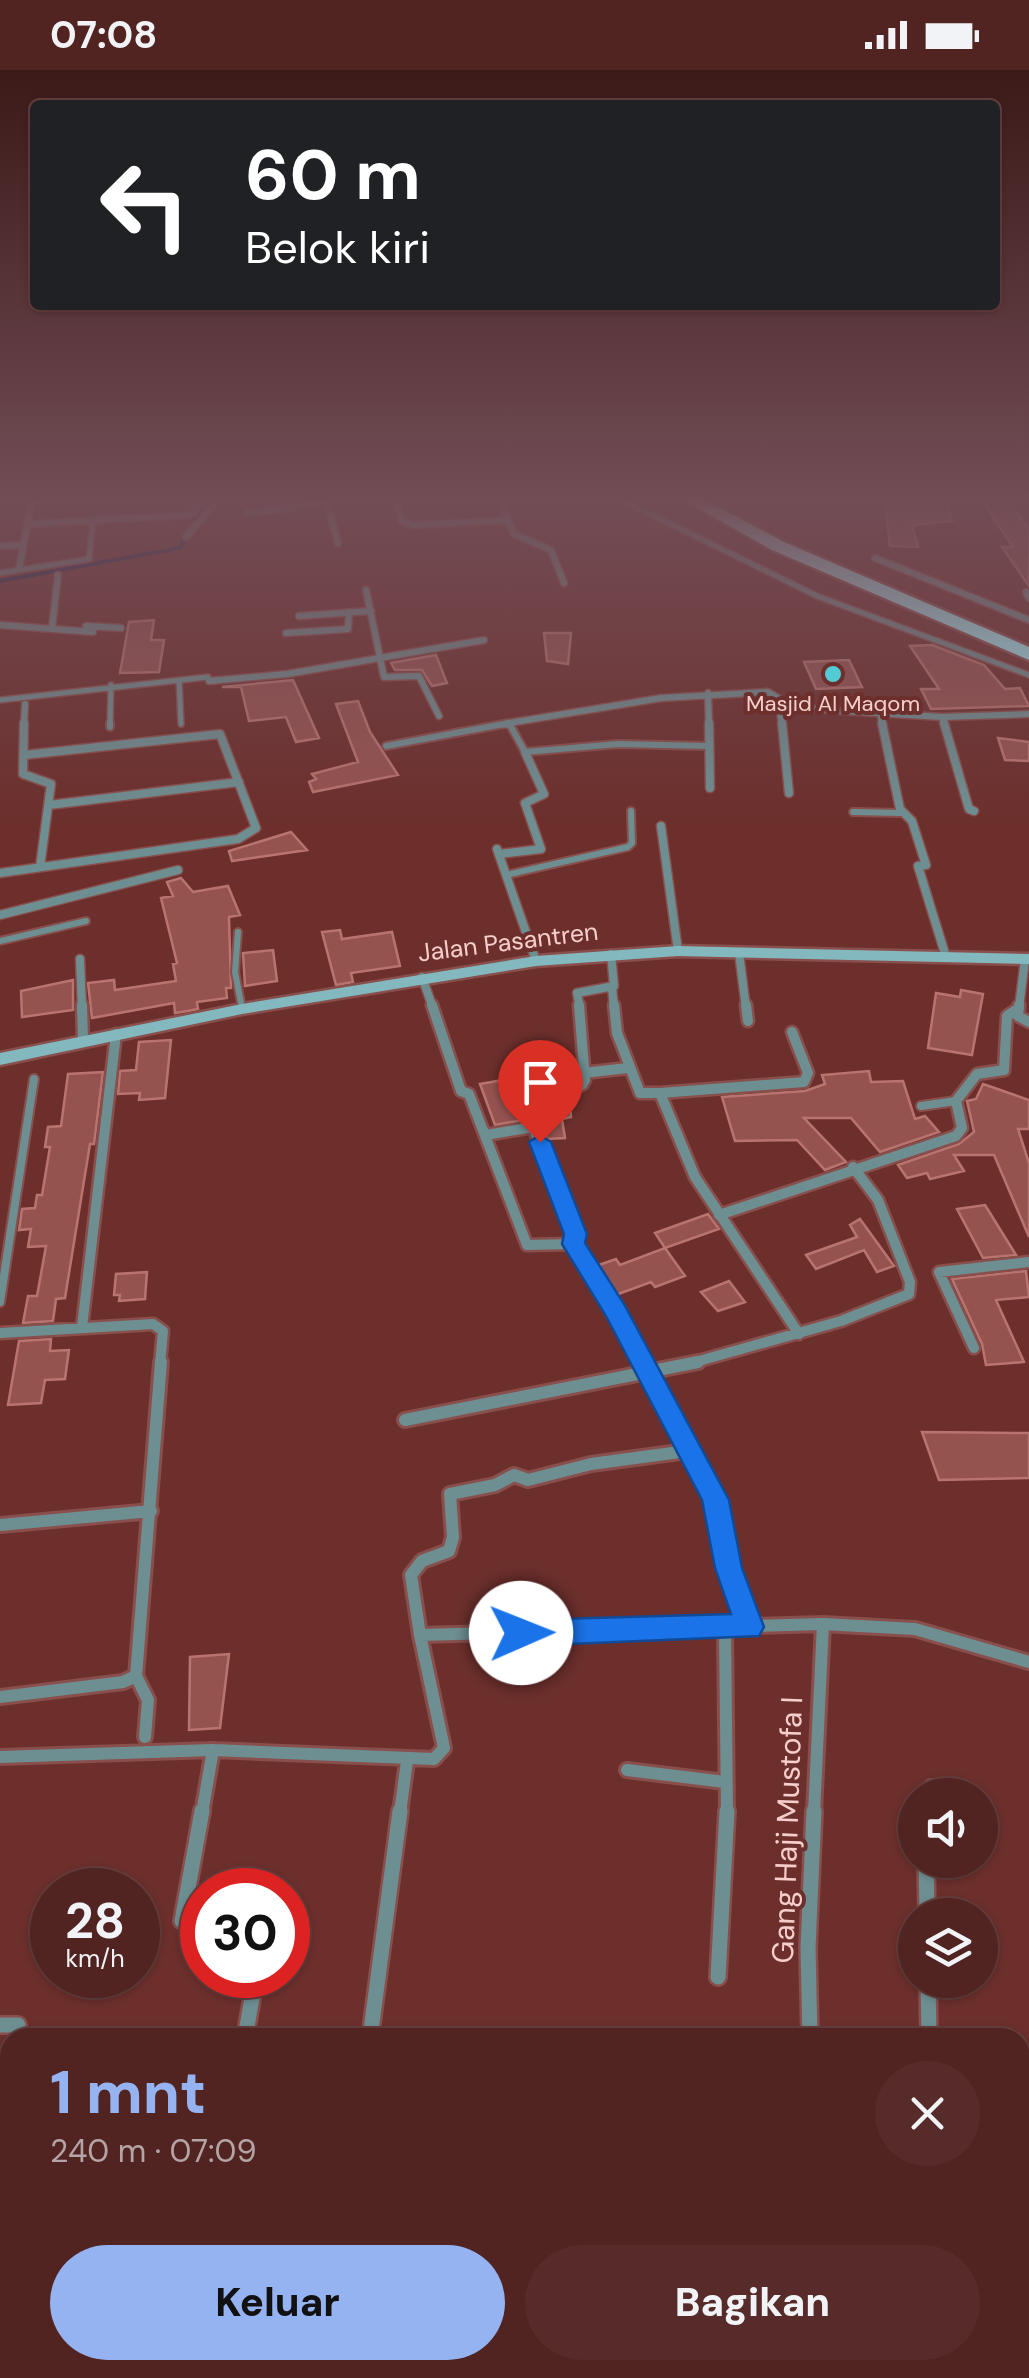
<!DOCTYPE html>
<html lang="id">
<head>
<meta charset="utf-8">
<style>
  :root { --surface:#512321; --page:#572b2a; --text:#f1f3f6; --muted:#b4a4a5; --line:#67403f; --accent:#95b2f1 }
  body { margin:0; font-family:"DM Sans",sans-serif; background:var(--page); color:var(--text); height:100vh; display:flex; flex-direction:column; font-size:38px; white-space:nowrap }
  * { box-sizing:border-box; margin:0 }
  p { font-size:32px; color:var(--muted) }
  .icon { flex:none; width:55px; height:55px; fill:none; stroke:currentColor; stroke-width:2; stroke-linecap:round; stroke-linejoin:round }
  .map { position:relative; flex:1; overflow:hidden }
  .sheet { position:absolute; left:0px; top:1958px; width:1030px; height:352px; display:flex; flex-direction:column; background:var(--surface); border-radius:30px 30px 0 0; box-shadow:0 2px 8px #0004,0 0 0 2px var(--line) }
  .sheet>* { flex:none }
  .guide { position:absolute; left:30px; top:30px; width:970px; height:210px; border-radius:10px; box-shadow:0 2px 8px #0004,0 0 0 2px var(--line); background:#202124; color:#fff; overflow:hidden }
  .controls { position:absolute; left:898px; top:1708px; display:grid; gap:20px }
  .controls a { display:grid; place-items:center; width:100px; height:100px; border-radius:50%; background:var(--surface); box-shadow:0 2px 8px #0004,0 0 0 2px var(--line); font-size:50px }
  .speed { position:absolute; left:30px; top:1798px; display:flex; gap:20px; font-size:50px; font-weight:700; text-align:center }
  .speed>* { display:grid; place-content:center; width:130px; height:130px; border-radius:50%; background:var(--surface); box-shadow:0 2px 8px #0004,0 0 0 2px var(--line); line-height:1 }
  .speed small { font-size:25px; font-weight:400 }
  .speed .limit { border:15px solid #d22; background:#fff; color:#111 }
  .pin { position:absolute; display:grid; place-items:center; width:85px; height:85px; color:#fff; margin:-102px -42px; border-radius:50% 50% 50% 0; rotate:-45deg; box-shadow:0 0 10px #0007 }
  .pin .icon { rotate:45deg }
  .me { position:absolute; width:110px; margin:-55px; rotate:89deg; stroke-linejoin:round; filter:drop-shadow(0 0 8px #0008) }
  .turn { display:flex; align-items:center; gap:35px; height:210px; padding:0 50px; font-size:45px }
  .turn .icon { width:130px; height:130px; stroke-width:2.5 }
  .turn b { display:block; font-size:70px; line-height:85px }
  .round { display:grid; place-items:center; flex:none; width:105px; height:105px; border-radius:52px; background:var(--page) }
  .headline { display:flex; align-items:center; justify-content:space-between; height:170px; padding:0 50px }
  h1 { font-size:60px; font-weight:800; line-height:75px; color:var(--accent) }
  .cta { display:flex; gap:20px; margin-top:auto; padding:20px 50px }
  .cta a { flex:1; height:115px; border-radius:60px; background:var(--accent); color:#111; font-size:40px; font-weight:800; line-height:115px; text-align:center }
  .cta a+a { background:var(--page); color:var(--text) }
  .status { display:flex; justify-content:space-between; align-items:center; height:70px; padding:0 50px; background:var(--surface); direction:ltr }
  .status svg { height:28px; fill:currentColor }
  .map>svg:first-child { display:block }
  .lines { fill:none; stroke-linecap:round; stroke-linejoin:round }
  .stream { stroke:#12244f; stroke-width:4 }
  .building { fill:#955350; stroke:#b9746f; stroke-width:2.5 }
  .lane-far2-casing { stroke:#884f4c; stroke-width:8 }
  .lane-far1-casing { stroke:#884f4c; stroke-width:10 }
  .lane-casing { stroke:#884f4c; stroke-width:12 }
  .street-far4-casing { stroke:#884f4c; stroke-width:9 }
  .street-far3-casing { stroke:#884f4c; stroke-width:11 }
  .street-far2-casing { stroke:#884f4c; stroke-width:15 }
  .street-far1-casing { stroke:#884f4c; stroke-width:18 }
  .street-casing { stroke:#884f4c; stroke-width:20 }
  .secondary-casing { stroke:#884f4c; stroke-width:5 }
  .highway-casing { stroke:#884f4c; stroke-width:5 }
  .lane-far2 { stroke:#6e8f92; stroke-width:5 }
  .lane-far1 { stroke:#6e8f92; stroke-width:6 }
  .lane { stroke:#6e8f92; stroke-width:8 }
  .street-far4 { stroke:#6e8f92; stroke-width:6 }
  .street-far3 { stroke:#6e8f92; stroke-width:8 }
  .street-far2 { stroke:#6e8f92; stroke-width:10 }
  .street-far1 { stroke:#6e8f92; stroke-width:12 }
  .street { stroke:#6e8f92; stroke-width:15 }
  .secondary { fill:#83b8be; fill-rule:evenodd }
  .highway { fill:#9ff4fd; fill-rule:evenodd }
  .route { fill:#1a73e8; stroke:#114b97; stroke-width:2.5 }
  .poi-dot { fill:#52cbd7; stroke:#6c2f2c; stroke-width:4 }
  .labels { text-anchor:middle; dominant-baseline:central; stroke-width:8; stroke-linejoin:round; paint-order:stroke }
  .far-poi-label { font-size:22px; fill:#f6cfcc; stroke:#6c2f2c }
  .street-label { font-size:25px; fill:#f6cfcc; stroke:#6c2f2c }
  .near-street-label { font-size:30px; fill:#f6cfcc; stroke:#6c2f2c }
</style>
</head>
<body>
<div class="status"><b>07:08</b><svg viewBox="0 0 49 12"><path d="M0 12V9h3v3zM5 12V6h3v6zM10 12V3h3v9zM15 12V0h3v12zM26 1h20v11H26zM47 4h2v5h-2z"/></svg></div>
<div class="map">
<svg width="1029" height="2308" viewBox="0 0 1029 2308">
  <rect width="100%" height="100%" fill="#6c2f2c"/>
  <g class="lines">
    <path class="stream" d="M0 511 180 478 207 429"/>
  </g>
  <path class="building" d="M933 429H946L952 451 912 455 918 477 890 476 885 432 933 433Z
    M981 429H1007L1029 459V516L1002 477H1013Z
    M154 550 151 570H164L159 602 120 603 129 552Z
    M544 563H571L568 594 547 591Z
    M932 575 984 595 1005 619 1020 618 1029 636 931 639 921 619H939L910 576Z
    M436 585 447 613 432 616 422 600H395L391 593Z
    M849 590 862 617 816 619 804 592Z
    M293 610 319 668 296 672 286 647 249 651 241 617H222Z
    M358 631 370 662 398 705 313 722 309 712 316 709 312 704 358 692 336 634Z
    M998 668 1029 672V691L1005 690Z
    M291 762 307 780 232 791 229 781Z
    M181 808 193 822 228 816 240 845 229 847 231 918H226L227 928 197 932 198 939 188 941 175 943 174 933 92 948 88 913 114 910 115 920 176 911 173 894 177 893 161 828 173 826 167 812Z
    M340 860 342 869 392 862 400 896 351 903 353 912 336 915 322 862Z
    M273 880 277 911 245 916 243 883Z
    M73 910V940L22 947 21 921Z
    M961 920 983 924 972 985 928 978 936 923 960 927Z
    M171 970 165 1028 139 1030 140 1023 118 1024 120 1001 136 1000 139 972Z
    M869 1001 871 1012 903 1011 915 1049 925 1046 939 1062 880 1082 851 1048H804L846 1092 825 1100 797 1070 735 1071 722 1027 805 1021 825 1014 822 1005Z
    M103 1002 94 1074H90L65 1228 56 1229 53 1251 23 1253 28 1226H37L46 1176 28 1177 31 1159 19 1160 22 1139 35 1138 37 1125H42L50 1077H45L48 1057 61 1056 68 1004Z
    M503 1010 513 1036H570L571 1047 562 1049 565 1068 547 1069 535 1048 495 1055 480 1014Z
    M983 1014 1029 1030V1059H1018L1029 1093V1167L994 1085H954L964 1101 930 1109 927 1103 907 1108 898 1095 959 1074 974 1062 967 1031 976 1029Z
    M985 1135 1016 1185 983 1188 957 1139Z
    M708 1144 719 1159 665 1178 655 1163Z
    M860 1149 894 1196 877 1202 864 1180 816 1199 806 1185 857 1167 850 1155Z
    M665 1178 685 1206 655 1217 651 1212 613 1226 596 1196 616 1189 620 1195Z
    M1026 1201 1029 1227 996 1230 1024 1292 986 1295 982 1274 952 1209Z
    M147 1202 145 1229 119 1231 120 1225H114L116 1204Z
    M729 1211 745 1232 718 1241 701 1222Z
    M51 1269 50 1281 69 1280 65 1309 45 1310 41 1333 8 1335 19 1271Z
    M922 1362 1029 1363V1408L939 1410Z
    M229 1584 220 1658 189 1660 190 1587Z"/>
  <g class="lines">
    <g class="lane-far2-casing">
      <path id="lane-far2" d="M620 429 817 526 1029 605
        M0 503 89 489 93 451
        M179 610 181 654
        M0 630 208 607
        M110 655 111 615
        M498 655H510"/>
    </g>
    <g class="lane-far1-casing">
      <path id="lane-far1" d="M110 657V653
        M386 676 509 653 525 682 618 674 708 676
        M853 742 903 743
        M506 805 628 777 632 773 631 741
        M238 862 235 902 242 938
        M0 871 86 851"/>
    </g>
    <g class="lane-casing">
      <path id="lane" d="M921 1036 956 1031
        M0 1232 34 1009"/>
    </g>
    <g class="street-far4-casing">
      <path id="street-far4" d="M276 429 286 439 333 429
        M395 429 402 451 412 455 507 450
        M499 429 514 464 551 480 564 513
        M32 431 58 429
        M327 431 338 473
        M247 443 286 439
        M27 454 188 445 195 442 197 429
        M186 467 219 429
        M0 476 22 475
        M875 488 1029 550
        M19 499 32 429
        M366 520 384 607 419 606 439 646
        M1026 522 1029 528
        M299 546 371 541
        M0 555 93 562
        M86 556 121 558
        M52 558 58 505
        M286 563 348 559 349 542
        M209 611 287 604 484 570
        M708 623 709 655
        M780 637 942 647 1029 644
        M880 643 883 655
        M942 647 944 655
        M509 653 661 628 768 622 778 628 782 655
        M24 655 25 634"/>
    </g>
    <g class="street-far3-casing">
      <path id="street-far3" d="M24 653 23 704 51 714 40 797
        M709 653 710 718
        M782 653 789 723
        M882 653 900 739 912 751 926 795 918 796 946 887
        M944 653 969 739 974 741
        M49 735 239 712
        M661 756 678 881
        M497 779 536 891
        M499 784 541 779 525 733 544 724 525 682
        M0 803 238 769 256 758 220 664 24 685
        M0 845 178 800
        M739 883 746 938
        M80 889 82 938
        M422 907 433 938
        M612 917 614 938
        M580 938 577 923 614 916 611 884
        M1019 938 1025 889"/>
    </g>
    <g class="street-far2-casing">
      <path id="street-far2" d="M82 935 83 970
        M432 935 461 1021 469 1024 527 1175 573 1174
        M614 935 617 963 640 1023H660L695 1107 799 1264
        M746 935 748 951
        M1019 935 1018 946 1029 952
        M583 1003 628 998
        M544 1021 582 1015 585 1010 579 935
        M660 1023 804 1012 808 1003 792 962
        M486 1065 533 1057 575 1165 573 1174 643 1294
        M719 1145 956 1066 962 1058 956 1031 977 1004 1004 1000 1007 946 1019 938
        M82 1257 116 964
        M0 1263 153 1254 163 1261 160 1294
        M974 1278 939 1202 1029 1192
        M688 1294 841 1251 909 1224 910 1212 878 1130 853 1097"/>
    </g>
    <g class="street-far1-casing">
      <path id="street-far1" d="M642 1292 715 1430 729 1498 749 1557
        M405 1350 698 1292
        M0 1455 151 1441
        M725 1559 727 1743
        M420 1565 411 1505 422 1491 449 1481 453 1467 450 1424 495 1415 514 1405 528 1410 591 1394 687 1381
        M136 1606 148 1630 145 1667
        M0 1627 123 1612 136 1606 161 1292
        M0 1687 213 1680 434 1689 444 1678 420 1565 823 1554 915 1559 1029 1592
        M627 1700 725 1712
        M930 1725 931 1717
        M202 1743 213 1680
        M400 1743 407 1691
        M814 1743 823 1554"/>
    </g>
    <g class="street-casing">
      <path id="street" d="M202 1741 182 1851 202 1853
        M926 1790 927 1845
        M718 1907 727 1741
        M928 1910 929 1968
        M0 1955H18
        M245 1968 256 1905
        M370 1968 400 1741
        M810 1968 808 1878 814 1741
        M1020 2192 1029 2198
        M0 2254H10
        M304 2300V2308
        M84 2308 86 2300"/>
    </g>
    <g class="secondary-casing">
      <path id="secondary" d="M678 876 1029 884V894L678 886 536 896 242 944 0 995V983L242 934 536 886Z"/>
    </g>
    <g class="highway-casing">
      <path id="highway" d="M682 429H703L784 472 1029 577V590L772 480Z"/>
    </g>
    <use href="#lane-far2" class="lane-far2"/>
    <use href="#lane-far1" class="lane-far1"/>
    <use href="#lane" class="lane"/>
    <use href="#street-far4" class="street-far4"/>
    <use href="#street-far3" class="street-far3"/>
    <use href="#street-far2" class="street-far2"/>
    <use href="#street-far1" class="street-far1"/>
    <use href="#street" class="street"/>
    <use href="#secondary" class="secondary"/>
    <use href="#highway" class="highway"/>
  </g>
  <linearGradient id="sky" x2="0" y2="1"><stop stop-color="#3b1a18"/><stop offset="0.57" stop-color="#724d56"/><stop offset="1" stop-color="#724d56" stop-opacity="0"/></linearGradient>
  <rect width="1029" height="752" fill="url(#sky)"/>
  <path class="route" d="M540 1065 551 1072 587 1164 585 1173 624 1234 729 1430 742 1498 764 1557 759 1566 521 1576 511 1573 506 1563 511 1554 521 1550 731 1544 715 1498 702 1430 606 1246 562 1174 564 1164 529 1072Z"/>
  <circle class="poi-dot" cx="833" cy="604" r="10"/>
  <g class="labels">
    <g class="far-poi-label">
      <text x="833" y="633">Masjid Al Maqom</text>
    </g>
    <g class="street-label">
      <text transform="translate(508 872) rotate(-7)">Jalan Pasantren</text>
    </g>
    <g class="near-street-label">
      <text transform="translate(787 1760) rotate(-88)">Gang Haji Mustofa I</text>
    </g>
  </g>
</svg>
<div class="controls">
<a><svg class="icon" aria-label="sound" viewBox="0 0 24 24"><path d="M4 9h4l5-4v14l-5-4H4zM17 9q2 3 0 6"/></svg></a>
<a><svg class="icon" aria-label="layers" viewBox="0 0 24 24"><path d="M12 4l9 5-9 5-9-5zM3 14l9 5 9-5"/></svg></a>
</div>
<div class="speed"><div>28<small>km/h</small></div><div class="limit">30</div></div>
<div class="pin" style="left:540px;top:1072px;background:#d93025"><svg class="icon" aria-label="arrive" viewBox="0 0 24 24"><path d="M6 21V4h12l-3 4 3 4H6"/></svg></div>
<svg class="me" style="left:521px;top:1563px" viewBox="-20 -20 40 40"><circle r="19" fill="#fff"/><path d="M0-13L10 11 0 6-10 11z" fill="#1a73e8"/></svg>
<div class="guide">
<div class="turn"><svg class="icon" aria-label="left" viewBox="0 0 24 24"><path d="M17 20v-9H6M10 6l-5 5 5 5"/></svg><div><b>60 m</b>Belok kiri</div></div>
</div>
<section class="sheet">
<div class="headline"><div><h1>1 mnt</h1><p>240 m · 07:09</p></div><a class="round"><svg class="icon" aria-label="close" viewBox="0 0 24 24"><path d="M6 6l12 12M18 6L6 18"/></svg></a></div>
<div class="cta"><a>Keluar</a><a>Bagikan</a></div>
</section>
</div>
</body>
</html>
